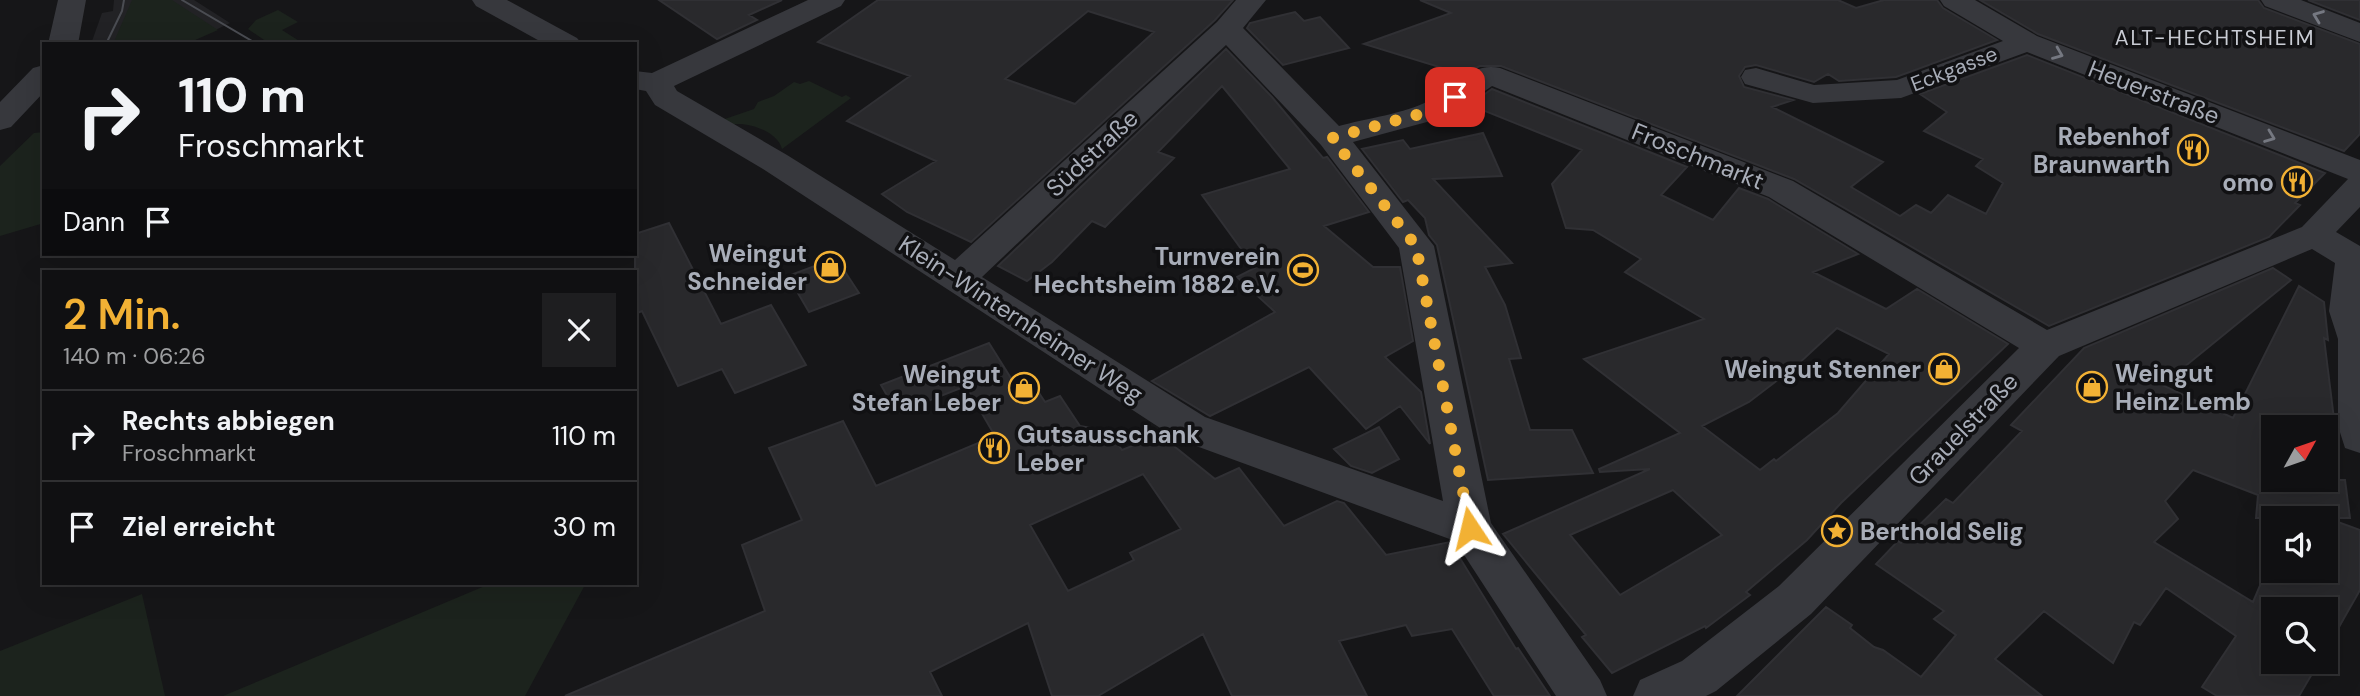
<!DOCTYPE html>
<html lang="de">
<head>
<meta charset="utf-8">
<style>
  :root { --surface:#101012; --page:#1e1e20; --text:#f1f3f6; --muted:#9c9d9f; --line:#303032; --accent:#f2b134 }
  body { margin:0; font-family:"DM Sans",sans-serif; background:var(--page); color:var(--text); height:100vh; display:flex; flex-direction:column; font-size:26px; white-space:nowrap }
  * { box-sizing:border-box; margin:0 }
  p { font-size:23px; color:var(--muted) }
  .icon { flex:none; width:38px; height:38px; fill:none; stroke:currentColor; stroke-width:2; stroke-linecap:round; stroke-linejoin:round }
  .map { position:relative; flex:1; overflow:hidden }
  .sheet { position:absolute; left:42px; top:270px; width:595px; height:315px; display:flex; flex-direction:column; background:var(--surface); border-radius:0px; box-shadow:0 7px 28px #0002,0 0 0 2px var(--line) }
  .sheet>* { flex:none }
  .top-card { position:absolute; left:42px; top:42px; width:595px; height:214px; border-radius:0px; box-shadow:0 7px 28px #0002,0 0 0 2px var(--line); background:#101012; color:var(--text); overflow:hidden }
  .needle { width:46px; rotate:50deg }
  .fabs { position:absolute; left:2261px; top:415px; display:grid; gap:14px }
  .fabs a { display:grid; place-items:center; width:77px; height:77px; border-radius:0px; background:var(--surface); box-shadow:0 7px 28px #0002,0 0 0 2px var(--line); font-size:35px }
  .pin { position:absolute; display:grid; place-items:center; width:60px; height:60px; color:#fff; margin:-30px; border-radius:14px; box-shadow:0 4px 10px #0006 }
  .me { position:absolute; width:77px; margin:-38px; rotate:350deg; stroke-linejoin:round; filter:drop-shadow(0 0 5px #0008) }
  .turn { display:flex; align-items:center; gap:24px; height:147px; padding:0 21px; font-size:32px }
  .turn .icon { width:91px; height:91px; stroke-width:2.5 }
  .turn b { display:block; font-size:49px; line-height:60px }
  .then { display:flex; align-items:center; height:66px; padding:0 21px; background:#0003; gap:14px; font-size:26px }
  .round { display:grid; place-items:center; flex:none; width:74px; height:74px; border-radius:0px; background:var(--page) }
  .head { display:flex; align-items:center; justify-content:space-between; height:119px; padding:0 21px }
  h1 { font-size:42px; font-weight:600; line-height:52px; color:var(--accent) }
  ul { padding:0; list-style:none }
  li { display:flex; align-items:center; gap:21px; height:91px; padding:0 21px; border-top:2px solid var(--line) }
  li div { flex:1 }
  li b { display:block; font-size:26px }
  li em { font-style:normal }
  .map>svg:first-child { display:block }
  .built { fill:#222225 }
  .green { fill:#1c231d }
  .building { fill:#29292c; stroke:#303034; stroke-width:2; fill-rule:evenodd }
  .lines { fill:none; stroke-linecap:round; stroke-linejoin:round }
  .minor { fill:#37383d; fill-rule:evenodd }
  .tram { stroke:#4a4c52; stroke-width:2 }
  .oneway { stroke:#757881 }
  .route { stroke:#f2b134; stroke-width:12; stroke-dasharray:0 21.6 }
  .labels { text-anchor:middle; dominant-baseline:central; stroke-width:7; stroke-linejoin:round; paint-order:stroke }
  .far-neighbourhood-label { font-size:21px; letter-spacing:2px; fill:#c9ccd4; stroke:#111113 }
  .far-street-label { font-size:21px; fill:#a8adb8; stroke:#111113 }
  .street-label { font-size:24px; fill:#a8adb8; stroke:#111113 }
  .poi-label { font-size:24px; font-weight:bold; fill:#a8adb8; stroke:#111113; text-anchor:end }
</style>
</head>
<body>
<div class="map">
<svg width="2360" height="696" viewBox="0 0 2360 696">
  <rect width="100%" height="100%" fill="#161618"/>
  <path class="built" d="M114 0H194L230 23 186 44H91L102 13 113 11Z"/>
  <path class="green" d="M132 0H172L218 30 186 44H113Z
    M278 10 298 22 282 30 304 44H270L248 29 256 20Z
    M809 81 842 97 846 95 851 98 782 149C778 131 743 119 728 126L719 121 754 109 758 102 774 96 794 82 800 84Z
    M44 132V223L0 236V166L34 133Z
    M492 583H586L525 696H223Z
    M142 594 165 696H0V651Z"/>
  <path class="building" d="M659 0H782L749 15 757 20 717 39Z
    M878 0H1233L1215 20 971 242 907 212 882 194 936 161 847 121 910 76 818 42ZM1088 11 1154 32 1075 104 1005 79Z
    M1420 0H1838L1856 8 1884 0H1937L1943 8 1997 40 1896 77 1839 81 1828 74 1814 82 1756 65 1745 67 1739 76 1744 87 1793 100 1772 107 1883 162 1851 187 1900 216 1916 205 1931 213 1948 195 1986 214 2003 183 1976 166 1983 159 1924 131 1947 112 1920 94 2027 55 2325 173 2295 203 2300 205 2269 237 2049 326 1794 179 1501 66H1480L1462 74 1364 44 1451 13Z
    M1980 0H2258L2264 8 2360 44V134L2344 151 2038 34Z
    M2308 0H2360V20Z
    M1295 12 1304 21 1320 17 1349 48 1283 65 1247 28 1250 23Z
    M1226 49 1272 97 1323 158 1327 157 1369 212 1324 226 1373 267H1400L1413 341 1385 357 1421 392 1430 444 1400 406 1366 429 1309 367 1210 416 1152 381 1275 312 1237 277 1255 268 1202 195 1290 169 1222 86 1158 152 1174 158 1105 227 1092 221 1052 262 1027 281 998 266Z
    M1492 89 1687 167 1661 195 1713 220 1739 188 1768 199 1858 254 1813 272 1886 309 1917 289 2008 344 1841 503 1807 540 1746 592 1750 595 1706 628 1705 626 1612 673 1582 637 1586 635 1503 534 1650 469 1600 472 1599 469 1680 433 1584 359 1704 319 1625 272 1641 259 1593 230 1566 228 1552 184 1582 150 1470 105ZM1837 328 1889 354 1838 413 1776 461 1774 459 1760 470 1702 426 1749 402 1796 366ZM1673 490 1722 535 1620 595 1570 535Z
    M1483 133 1502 176 1433 179 1512 263 1485 267 1505 305 1521 358 1509 359 1530 430H1572L1593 473 1488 480 1437 245 1429 235 1425 218 1408 200 1403 202 1362 149 1403 140 1410 149Z
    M669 223 721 324 771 305 806 365 735 393 722 369 678 386 642 311 635 314V234Z
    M836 258 859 293 809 312 788 276Z
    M2273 268 2291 280 2162 385 2233 418 2299 286 2324 302 2328 340 2324 338 2335 427H2273V480H2345L2350 518H2327L2360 530V590L2326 650V609H2273V662H2319L2299 696H2217L2202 687 2236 636 2166 588 2140 625 2134 622 2113 663 2044 611 1995 659 2042 696H1737L1826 607 1852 625 1850 628 1874 647 1883 650 1921 677 1956 635 1934 619 1944 611 1876 564 1898 541 1901 543 1946 499 1953 503 2022 431 2011 425 2084 348ZM2193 470 2258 495 2256 518H2326V570H2273V555L2253 602 2154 542 2178 519 2165 501Z
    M989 343 1014 383 1029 378 1045 402 1060 396 1080 426 1108 431 1122 450 1160 435 1215 479 1239 468 1284 526 1337 501 1344 503 1386 555 1450 542 1516 649 1518 648 1550 696H1494L1452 629 1412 636 1406 625 1339 641 1367 696H1232L1203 634 1098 696H1052L1028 623 930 672 942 696H565L765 611 742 545 802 520 769 448 843 421 876 486 995 436 966 386 897 413 881 385ZM1143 474 1181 529 1130 553 1134 560 1068 591 1030 525Z
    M1379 427 1399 459 1372 473 1351 466 1334 449Z"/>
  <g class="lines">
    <path class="minor" d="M58 0H86L78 44H48Z
      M472 0H507L577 38 582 44H545L476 6Z
      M808 0H845L841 6 674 86 677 91 787 155 955 260 1217 22 1236 0H1266L1243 28 1339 126C1364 119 1407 113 1428 101 1451 89 1472 61 1500 68L1793 181 2047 330 2302 227 2348 179 2027 52 1901 98 1813 103 1745 84 1741 77 1745 70 1756 68 1814 85 1897 80 2003 41 1944 6 1940 0H1975L2037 36 2360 160V207L2336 232 2360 246V453L2345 448 2338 426V339L2329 311 2335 263 2312 249 2059 356 1811 614 1716 691 1706 696H1633L1640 680 1682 661 1779 586 2019 348 1769 197 1492 86 1449 116 1353 142 1434 246 1491 523 1600 680 1607 696H1556L1455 541 1177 439 763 169 655 105 646 91 635 89V71L652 73ZM1226 45 1321 145 1399 248 1443 501 1205 417 982 277Z
      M2261 0H2301L2360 23V42L2265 6Z
      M44 65V92L11 127 0 130V102L33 68Z"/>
    <path class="tram" d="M182 0 257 44
      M106 44 122 11 124 0"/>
  </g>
  <defs><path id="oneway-chevron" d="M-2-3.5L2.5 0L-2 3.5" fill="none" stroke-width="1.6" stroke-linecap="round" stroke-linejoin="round" transform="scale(1.75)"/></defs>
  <g class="oneway">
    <use href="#oneway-chevron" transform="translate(2318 16) rotate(-159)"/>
    <use href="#oneway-chevron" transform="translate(2058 54) rotate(22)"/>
    <use href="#oneway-chevron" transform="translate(2270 137) rotate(21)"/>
  </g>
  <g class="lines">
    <path class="route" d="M1455 97 1438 109 1332 138 1416 246 1470 528"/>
  </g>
  <defs>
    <g id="restaurant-ring" transform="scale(1.575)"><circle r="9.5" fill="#111113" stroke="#f2b134" stroke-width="1.5"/><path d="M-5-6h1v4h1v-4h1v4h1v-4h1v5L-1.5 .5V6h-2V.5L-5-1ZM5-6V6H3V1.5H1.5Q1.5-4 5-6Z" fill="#f2b134"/></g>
    <g id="shop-ring" transform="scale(1.575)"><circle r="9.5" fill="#111113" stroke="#f2b134" stroke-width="1.5"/><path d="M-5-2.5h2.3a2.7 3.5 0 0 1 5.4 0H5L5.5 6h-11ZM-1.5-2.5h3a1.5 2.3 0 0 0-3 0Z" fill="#f2b134"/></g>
    <g id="stadium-ring" transform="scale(1.575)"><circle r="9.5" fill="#111113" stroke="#f2b134" stroke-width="1.5"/><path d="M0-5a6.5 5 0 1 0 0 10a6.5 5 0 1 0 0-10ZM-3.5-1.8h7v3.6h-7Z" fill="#f2b134"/></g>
    <g id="sight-ring" transform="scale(1.575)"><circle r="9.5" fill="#111113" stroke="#f2b134" stroke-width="1.5"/><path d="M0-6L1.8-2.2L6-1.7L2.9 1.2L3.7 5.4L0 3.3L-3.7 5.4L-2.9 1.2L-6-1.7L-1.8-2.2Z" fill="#f2b134"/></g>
  </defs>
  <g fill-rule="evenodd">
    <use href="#restaurant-ring" x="2193" y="150"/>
    <use href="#restaurant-ring" x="2297" y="182"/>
    <use href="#shop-ring" x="830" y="267"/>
    <use href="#stadium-ring" x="1303" y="270"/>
    <use href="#shop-ring" x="1944" y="369"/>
    <use href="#shop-ring" x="2092" y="387"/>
    <use href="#shop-ring" x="1024" y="388"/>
    <use href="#restaurant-ring" x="994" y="448"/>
    <use href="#sight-ring" x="1837" y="531"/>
  </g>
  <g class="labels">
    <g class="far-neighbourhood-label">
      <text x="2215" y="38">ALT-HECHTSHEIM</text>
    </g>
    <g class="far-street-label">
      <text transform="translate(1954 69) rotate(-21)">Eckgasse</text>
    </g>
    <g class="street-label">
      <text transform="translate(2154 92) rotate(21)">Heuerstraße</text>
      <text transform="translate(1092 153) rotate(-43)">Südstraße</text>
      <text transform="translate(1698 156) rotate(22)">Froschmarkt</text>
      <text transform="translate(1021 319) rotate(33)">Klein-Winternheimer Weg</text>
      <text transform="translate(1963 429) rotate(-46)">Grauelstraße</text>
    </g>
    <g class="poi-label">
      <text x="2170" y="136">Rebenhof<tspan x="2170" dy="28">Braunwarth</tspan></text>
      <text x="2274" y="182">omo</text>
      <text x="807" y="253">Weingut<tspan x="807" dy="28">Schneider</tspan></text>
      <text x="1280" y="256">Turnverein<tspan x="1280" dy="28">Hechtsheim 1882 e.V.</tspan></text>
      <text x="1921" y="369">Weingut Stenner</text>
      <text x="2115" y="373" text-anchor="start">Weingut<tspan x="2115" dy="28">Heinz Lemb</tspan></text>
      <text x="1001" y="374">Weingut<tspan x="1001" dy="28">Stefan Leber</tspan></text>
      <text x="1017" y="434" text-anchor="start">Gutsausschank<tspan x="1017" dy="28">Leber</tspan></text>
      <text x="1860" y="531" text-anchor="start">Berthold Selig</text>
    </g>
  </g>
</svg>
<div class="fabs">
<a><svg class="needle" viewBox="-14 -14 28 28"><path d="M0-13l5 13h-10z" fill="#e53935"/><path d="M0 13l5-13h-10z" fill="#9c9d9f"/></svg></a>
<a><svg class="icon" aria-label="sound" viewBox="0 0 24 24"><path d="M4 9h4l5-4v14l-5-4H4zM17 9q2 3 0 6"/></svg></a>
<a><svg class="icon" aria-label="search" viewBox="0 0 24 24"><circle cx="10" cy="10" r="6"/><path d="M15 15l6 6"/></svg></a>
</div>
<div class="pin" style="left:1455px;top:97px;background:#d93025"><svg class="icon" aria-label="arrive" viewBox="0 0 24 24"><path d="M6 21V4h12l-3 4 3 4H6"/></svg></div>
<svg class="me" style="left:1470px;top:528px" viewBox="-20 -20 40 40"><path d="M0-17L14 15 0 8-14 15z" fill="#f2b134" stroke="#fff" stroke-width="4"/></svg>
<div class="top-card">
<div class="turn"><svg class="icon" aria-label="right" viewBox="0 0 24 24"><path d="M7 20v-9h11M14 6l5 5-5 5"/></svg><div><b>110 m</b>Froschmarkt</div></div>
<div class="then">Dann<svg class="icon" aria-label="arrive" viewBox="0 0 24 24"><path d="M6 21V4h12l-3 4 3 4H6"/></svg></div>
</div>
<section class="sheet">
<div class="head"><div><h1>2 Min.</h1><p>140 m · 06:26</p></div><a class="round"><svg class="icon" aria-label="close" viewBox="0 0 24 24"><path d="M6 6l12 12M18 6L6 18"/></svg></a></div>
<ul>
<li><svg class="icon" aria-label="right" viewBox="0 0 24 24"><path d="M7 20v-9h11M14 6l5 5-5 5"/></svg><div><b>Rechts abbiegen</b><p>Froschmarkt</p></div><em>110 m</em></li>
<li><svg class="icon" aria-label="arrive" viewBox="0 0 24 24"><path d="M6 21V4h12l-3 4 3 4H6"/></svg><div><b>Ziel erreicht</b></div><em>30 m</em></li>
</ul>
</section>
</div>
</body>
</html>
